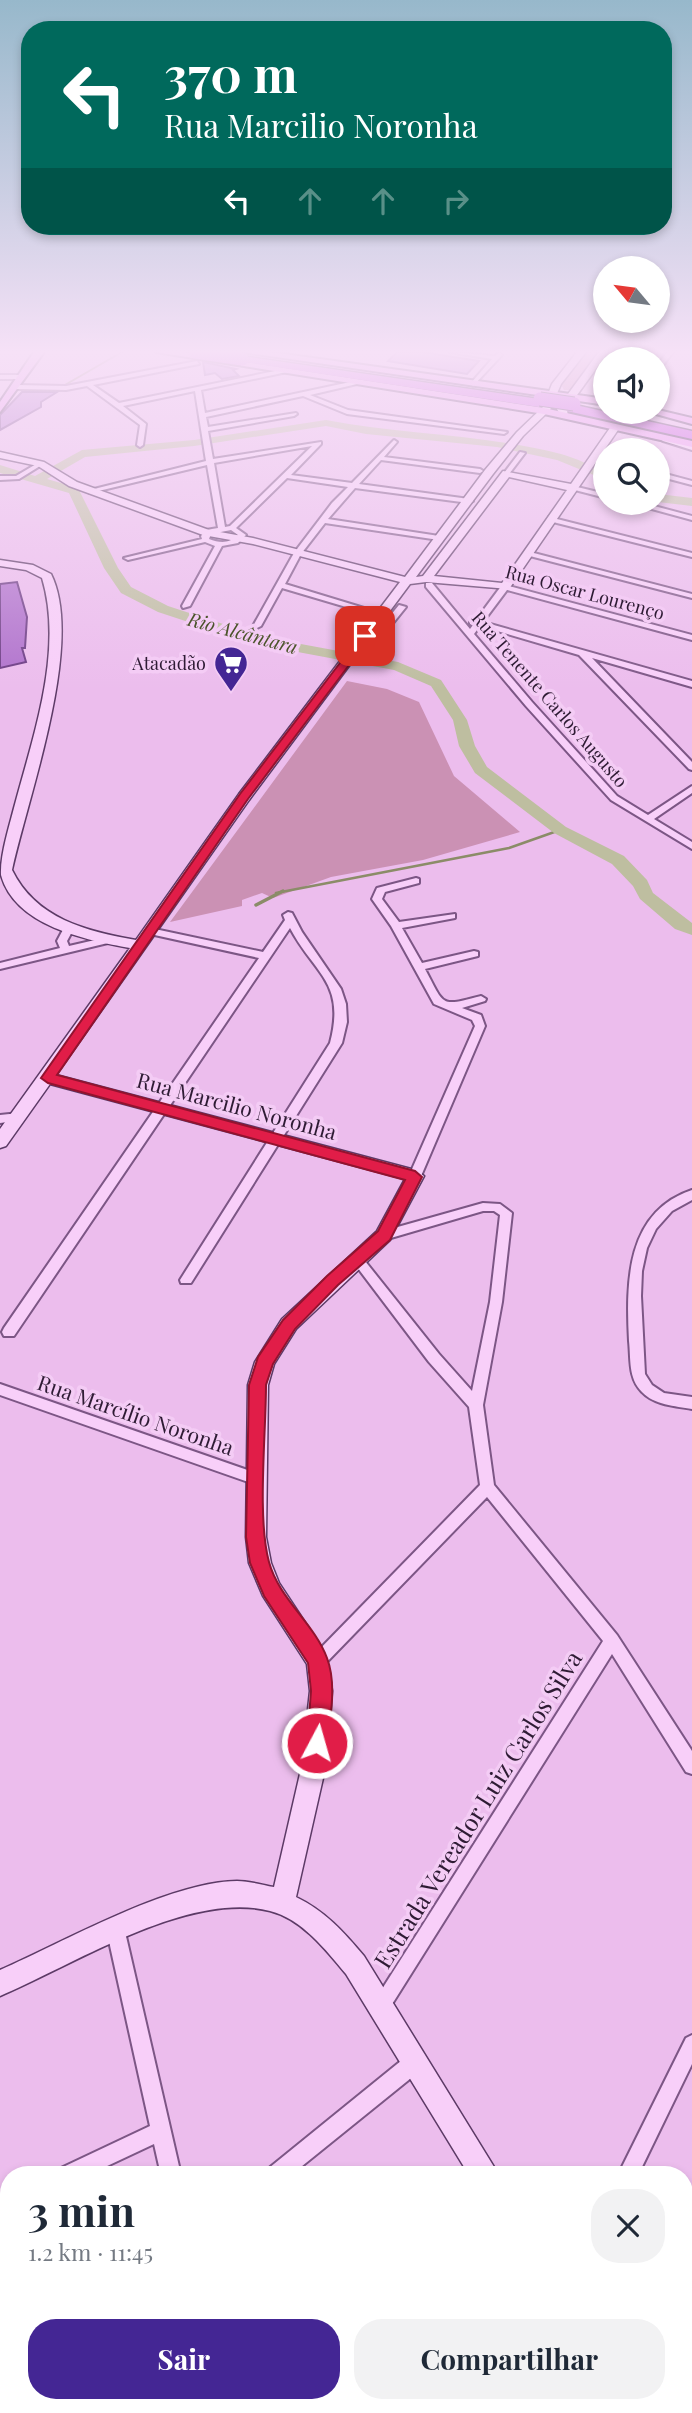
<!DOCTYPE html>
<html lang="pt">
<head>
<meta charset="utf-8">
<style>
  :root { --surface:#fff; --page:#f2f2f3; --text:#1f2937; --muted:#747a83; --accent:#442694 }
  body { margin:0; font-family:"Playfair Display",serif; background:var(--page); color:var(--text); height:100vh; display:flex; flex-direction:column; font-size:26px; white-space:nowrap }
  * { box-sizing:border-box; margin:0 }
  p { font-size:23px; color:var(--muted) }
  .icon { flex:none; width:38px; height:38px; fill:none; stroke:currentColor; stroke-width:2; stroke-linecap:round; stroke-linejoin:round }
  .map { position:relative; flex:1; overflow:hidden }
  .sheet { position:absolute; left:0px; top:2166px; width:693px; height:247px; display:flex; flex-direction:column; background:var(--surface); border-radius:28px 28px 0 0; box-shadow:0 4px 10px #0003 }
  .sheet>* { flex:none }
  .top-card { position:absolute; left:21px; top:21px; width:651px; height:214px; border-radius:28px; box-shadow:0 4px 10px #0003; background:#00695c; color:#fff; overflow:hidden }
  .needle { width:46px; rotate:299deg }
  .tools { position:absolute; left:593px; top:256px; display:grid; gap:14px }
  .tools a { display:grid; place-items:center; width:77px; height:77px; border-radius:50%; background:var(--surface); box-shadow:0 4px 10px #0003; font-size:35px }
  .pin { position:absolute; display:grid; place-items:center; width:60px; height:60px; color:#fff; margin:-30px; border-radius:14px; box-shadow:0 4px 10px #0006 }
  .me { position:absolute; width:77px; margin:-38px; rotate:6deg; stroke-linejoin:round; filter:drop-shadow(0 0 5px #0008) }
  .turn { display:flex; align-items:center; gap:24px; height:147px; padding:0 28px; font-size:32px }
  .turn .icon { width:91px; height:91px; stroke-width:2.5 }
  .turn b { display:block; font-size:49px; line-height:60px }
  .lanes { display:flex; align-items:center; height:66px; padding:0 28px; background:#0003; justify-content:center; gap:35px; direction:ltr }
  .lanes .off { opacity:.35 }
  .round { display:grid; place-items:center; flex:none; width:74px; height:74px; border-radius:28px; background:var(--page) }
  .overview { display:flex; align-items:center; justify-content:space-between; height:119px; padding:0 28px }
  h1 { font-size:42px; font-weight:700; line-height:52px }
  .action { display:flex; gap:14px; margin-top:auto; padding:14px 28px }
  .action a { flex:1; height:80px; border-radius:28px; background:var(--accent); color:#fff; font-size:28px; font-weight:700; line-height:80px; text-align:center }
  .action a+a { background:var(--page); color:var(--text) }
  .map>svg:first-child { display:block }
  .green { fill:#cb91b4 }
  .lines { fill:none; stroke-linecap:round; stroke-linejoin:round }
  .stream-far2 { stroke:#8b8c68; stroke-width:2 }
  .stream-far1 { stroke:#8b8c68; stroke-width:2.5 }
  .stream { stroke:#8b8c68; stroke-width:3.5 }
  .river { fill:#bebea0; fill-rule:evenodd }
  .building { fill:#b072cc; stroke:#6c3c84; stroke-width:2 }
  .street-casing { stroke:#7c5685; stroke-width:4 }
  .secondary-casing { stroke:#5c3a66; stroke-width:3 }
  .primary-casing { stroke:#482b52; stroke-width:4 }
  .highway-casing { stroke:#482b52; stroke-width:3 }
  .street { fill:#f8cff9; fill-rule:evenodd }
  .secondary { fill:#f8cff9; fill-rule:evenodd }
  .primary { fill:#ef93f2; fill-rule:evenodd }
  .highway { fill:#c74bdf; fill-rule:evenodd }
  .highway-bridge-casing { stroke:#482b52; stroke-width:15; stroke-linecap:butt }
  .highway-bridge { stroke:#c74bdf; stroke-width:13 }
  .route { fill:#e11d48; stroke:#92132f; stroke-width:2 }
  .labels { text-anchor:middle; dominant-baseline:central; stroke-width:7; stroke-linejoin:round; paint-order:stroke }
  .far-street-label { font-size:18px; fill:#2e1b34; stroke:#f4ccf5 }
  .far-poi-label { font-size:18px; fill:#2e1b34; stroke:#f4ccf5; text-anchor:end }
  .far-water-label { font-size:19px; font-style:italic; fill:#4b542a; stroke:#f4ccf5 }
  .street-label { font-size:21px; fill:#2e1b34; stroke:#f4ccf5 }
  .near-street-label { font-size:24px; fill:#2e1b34; stroke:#f4ccf5 }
</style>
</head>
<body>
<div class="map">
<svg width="692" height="2413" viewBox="0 0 692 2413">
  <rect width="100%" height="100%" fill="#ecbded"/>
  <path class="green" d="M586 352H600L571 390H564L561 384Z
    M347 681 387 689 419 702 454 776 520 832 423 860 331 877 273 898 262 893 242 900V906L170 922Z"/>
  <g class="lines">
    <path class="stream-far2" d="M51 393 122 352"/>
    <path class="stream-far1" d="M276 893 509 848 560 830"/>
    <path class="stream" d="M256 905 283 891"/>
    <path class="river" d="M326 420C404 435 484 434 561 454 576 458 591 466 606 472V480L557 460 497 447 366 434 326 426 194 446 85 457 47 479 78 488 118 568 131 587 168 606 263 637 398 662 441 680 467 720 475 746 487 767 566 827 624 856 647 880 653 893 692 923V935L675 929 640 899 633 886 612 864 554 833 475 773 459 746 453 720 431 686 394 670 255 644 158 612 121 593 104 568 69 493 0 473V465L35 476 82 450 194 440Z
      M658 494 692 498V506L658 502Z"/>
  </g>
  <path class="building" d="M397 352H422L479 361 467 374 388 361Z
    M203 362 236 369 233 370 239 376 222 379 215 373 205 375Z
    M22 392H57L41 402V407L0 430V415Z
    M17 582 27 617 25 648H22L26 662 0 668V584Z"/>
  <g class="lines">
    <g class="street-casing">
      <path id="street" d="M449 352 495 356 499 353 502 355 473 386 471 383 492 359Z
        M667 352H673L658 372V365Z
        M197 361 199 364 93 385 119 403 285 369 287 372 201 390 205 413 355 381 357 384 310 395 348 410 507 432 504 434 347 414 303 396 206 417 208 427 296 413 297 414 294 416 208 431 213 459 321 442V444L291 475 352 483 394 440 397 442 384 457 480 469 483 471 480 473 381 460 359 484 469 499 473 501 469 503 355 488 328 519 439 536 443 538 439 540 325 523 301 554 285 584 387 615 380 617 282 588 261 626 257 628 253 626 294 553 332 503 348 487 287 478 236 528 246 535 238 543 222 546 190 606 183 608 182 606 215 546 205 542 128 560 124 558 202 539 201 536 206 530 218 528 207 465 90 493 86 491 206 461 195 391 123 406 146 424 143 445 140 447 137 445 140 425 87 386 66 390 17 389 14 387 17 385 66 386ZM312 446 230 526 225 527 214 463ZM231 530 238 535C229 544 220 543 209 539L211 534Z
        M0 375H22L25 377 22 379H0Z
        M665 438 692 446V450L663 441 662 440Z
        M520 452 525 453 509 474H505L504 473Z
        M593 457 606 460V464L591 460 590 459Z
        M38 463 41 465 40 466 19 479 0 480V476H16Z
        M658 472 692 481V485L658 476Z
        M573 486 606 494V498L571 489V487Z
        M626 502H639L692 516V520Z
        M549 517 692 553V557L549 521Z
        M526 551 692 594V598L526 555Z
        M426 583H432L470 629 473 625 470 624V620H476L502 585H505L692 635V640L507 590 483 622 692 681V687L592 658 692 762V770L689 769 579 655 480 626 474 634 532 702 617 796 648 815 692 786V793L654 819 692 842V849L611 800 526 706 426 587Z
        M399 605 406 607 373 648H367V644Z
        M416 878 419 879V883L385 892 382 899 399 922 455 914V918L402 928 422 963 474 951 478 952V956L425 969C445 1006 439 1007 481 996L486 999 485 1001 462 1008 481 1015 485 1026 421 1176 415 1180 409 1176 475 1026 472 1020 434 1004 391 926 372 899 377 888Z
        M288 912 292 913 302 932 341 989 346 1004 347 1022 342 1043 191 1283H181L180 1280 330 1043C346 982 315 975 290 928L14 1336H4L2 1332 4 1328 259 958 150 934 145 931 150 928 263 952 285 920 283 915Z
        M69 925 74 928 67 941 69 946 108 937 113 940 112 942 0 969V963L60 948 57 941 65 926Z
        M19 1113 25 1117 23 1120 0 1123V1115Z
        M692 1190V1200L672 1211 656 1229 647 1248 642 1271 641 1296 645 1374 652 1385 664 1393 692 1397V1409C675 1406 654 1405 642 1392 628 1378 631 1359 629 1341 626 1282 626 1212 692 1190Z
        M483 1203 500 1204 512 1213 502 1302 483 1405 494 1485 617 1635 692 1751V1774L686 1772 612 1654 389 2009 383 2012 377 2009 374 2003 377 1997 603 1641 487 1497 323 1666 318 1668 313 1666 310 1661 313 1656 480 1485 469 1407 429 1362 351 1259 353 1256H361L439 1354 472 1391 490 1302 500 1215 494 1211H483L384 1240 380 1238 378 1235 380 1232Z
        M0 1384 262 1475 264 1479 262 1483 257 1485 0 1395Z
        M116 1923 122 1926 125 1932 181 2175H161L154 2144 88 2175H58L61 2168 150 2126 107 1932 110 1926Z
        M692 2035V2064L638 2175H618L686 2038Z
        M414 2054 421 2056 423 2063 421 2070 291 2175H266L269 2168 407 2056Z
        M9 2193V2214L0 2218V2197Z
        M105 2404H136L131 2413H100Z"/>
    </g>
    <g class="secondary-casing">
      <path id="secondary" d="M577 352H586L561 384 550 410 523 436 493 474 416 577 423 576 503 471 571 484 612 425H618L620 427 509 589 426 582 410 584 249 800 56 1075 415 1170 424 1176 390 1240 296 1329 274 1364 268 1385 266 1537 271 1563 279 1583 326 1654 332 1691 326 1765 296 1897C325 1911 344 1932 364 1956L499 2175H469L346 1974C326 1950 302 1919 270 1911 189 1890 74 1965 0 1996V1970C64 1942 168 1882 237 1881 249 1881 262 1885 274 1887L302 1765 310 1691 307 1664 263 1596 249 1563 246 1537 248 1385 255 1362 282 1319 377 1231 405 1179 50 1084 6 1146 0 1148V1129L130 948C86 940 15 926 1 875 0 856 9 827 14 808 33 736 64 651 42 578L26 570 0 566V560L33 565 51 574C85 642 28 796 12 870 36 919 86 931 136 940L239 794 400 582 253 544 203 535 69 486 38 466 0 458V452L44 462 77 482 209 530 253 538 405 577 485 470 517 432 543 407 552 384ZM509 477 567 490 502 583 434 576Z
        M599 352H608L567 409 568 418H562L557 409Z
        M684 2363 692 2367V2398L684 2395Z"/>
    </g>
    <g class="primary-casing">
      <path id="primary" d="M34 352H44L0 412V402Z
        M156 352H182L544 408 692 441V447L544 414Z
        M242 352H270L606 399V405Z
        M658 410 692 418V424L645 411Z"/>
    </g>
    <g class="highway-casing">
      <path id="highway" d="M242 356 539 399 545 403 539 407 238 361 236 359Z
        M571 404 692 431V439L567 411 565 408Z"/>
    </g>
    <use href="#street" class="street"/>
    <use href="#secondary" class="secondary"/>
    <use href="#primary" class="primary"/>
    <use href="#highway" class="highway"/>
    <g class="highway-bridge-casing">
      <path id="highway-bridge" d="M195 352 242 359
        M540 399 574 404"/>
    </g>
    <use href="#highway-bridge" class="highway-bridge"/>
  </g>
  <linearGradient id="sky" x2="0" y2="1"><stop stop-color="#97b8cb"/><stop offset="0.51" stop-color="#f6e1f7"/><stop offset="1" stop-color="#f6e1f7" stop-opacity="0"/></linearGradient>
  <rect width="692" height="690" fill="url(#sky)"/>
  <path class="route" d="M362 634 371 636 248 799 57 1075 415 1171 422 1177 390 1240 338 1285 295 1329 273 1364 266 1385C266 1434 257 1518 269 1562 279 1599 314 1623 327 1658 337 1684 330 1717 328 1743L325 1750 317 1753 310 1750 307 1743 311 1691 308 1663 264 1596 250 1563 246 1537 249 1385 258 1357 283 1320 327 1276 378 1231 405 1180 48 1083 41 1078 240 794Z"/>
  <defs>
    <g id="supermarket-pin" transform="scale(1.75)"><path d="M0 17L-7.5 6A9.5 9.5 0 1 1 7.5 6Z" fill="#442694" stroke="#f4ccf5"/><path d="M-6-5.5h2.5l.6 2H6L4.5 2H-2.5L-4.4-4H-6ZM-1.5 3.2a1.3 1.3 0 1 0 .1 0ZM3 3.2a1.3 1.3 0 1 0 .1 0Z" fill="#fff"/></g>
  </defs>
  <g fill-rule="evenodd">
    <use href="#supermarket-pin" x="231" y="663"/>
  </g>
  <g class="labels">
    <g class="far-street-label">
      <text transform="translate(585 592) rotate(15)">Rua Oscar Lourenço</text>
      <text transform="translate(550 699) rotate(49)">Rua Tenente Carlos Augusto</text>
    </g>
    <g class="far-poi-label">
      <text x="206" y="663">Atacadão</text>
    </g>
    <g class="far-water-label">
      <text transform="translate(243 632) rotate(15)">Rio Alcântara</text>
    </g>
    <g class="street-label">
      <text transform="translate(237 1105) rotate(15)">Rua Marcilio Noronha</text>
      <text transform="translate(136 1414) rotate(19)">Rua Marcílio Noronha</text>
    </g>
    <g class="near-street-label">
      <text transform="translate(477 1809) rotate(-58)">Estrada Vereador Luiz Carlos Silva</text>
    </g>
  </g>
</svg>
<div class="tools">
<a><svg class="needle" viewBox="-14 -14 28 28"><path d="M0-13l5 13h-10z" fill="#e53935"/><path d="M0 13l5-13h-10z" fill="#747a83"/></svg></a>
<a><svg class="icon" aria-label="sound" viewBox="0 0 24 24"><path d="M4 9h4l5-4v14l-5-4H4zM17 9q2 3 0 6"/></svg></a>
<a><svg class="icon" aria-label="search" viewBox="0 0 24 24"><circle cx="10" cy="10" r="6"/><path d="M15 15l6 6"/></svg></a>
</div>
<div class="pin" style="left:365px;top:636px;background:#d93025"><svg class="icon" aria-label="arrive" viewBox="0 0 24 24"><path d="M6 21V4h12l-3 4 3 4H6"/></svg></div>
<svg class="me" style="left:317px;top:1743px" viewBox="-20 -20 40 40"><circle r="17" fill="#e11d48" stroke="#fff" stroke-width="3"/><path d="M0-11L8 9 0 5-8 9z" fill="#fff"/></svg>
<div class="top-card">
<div class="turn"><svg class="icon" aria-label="left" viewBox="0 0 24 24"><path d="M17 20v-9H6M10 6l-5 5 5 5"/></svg><div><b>370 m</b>Rua Marcilio Noronha</div></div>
<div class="lanes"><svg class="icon" aria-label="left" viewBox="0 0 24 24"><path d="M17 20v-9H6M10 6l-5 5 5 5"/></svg><svg class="icon off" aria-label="ahead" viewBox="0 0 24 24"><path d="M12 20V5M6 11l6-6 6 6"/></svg><svg class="icon off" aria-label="ahead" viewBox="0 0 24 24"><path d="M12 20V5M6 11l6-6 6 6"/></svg><svg class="icon off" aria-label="right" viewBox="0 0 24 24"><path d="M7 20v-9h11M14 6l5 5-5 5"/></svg></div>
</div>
<section class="sheet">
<div class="overview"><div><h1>3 min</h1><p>1.2 km · 11:45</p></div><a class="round"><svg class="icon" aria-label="close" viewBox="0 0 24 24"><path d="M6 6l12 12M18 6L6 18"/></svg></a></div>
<div class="action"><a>Sair</a><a>Compartilhar</a></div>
</section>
</div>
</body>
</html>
